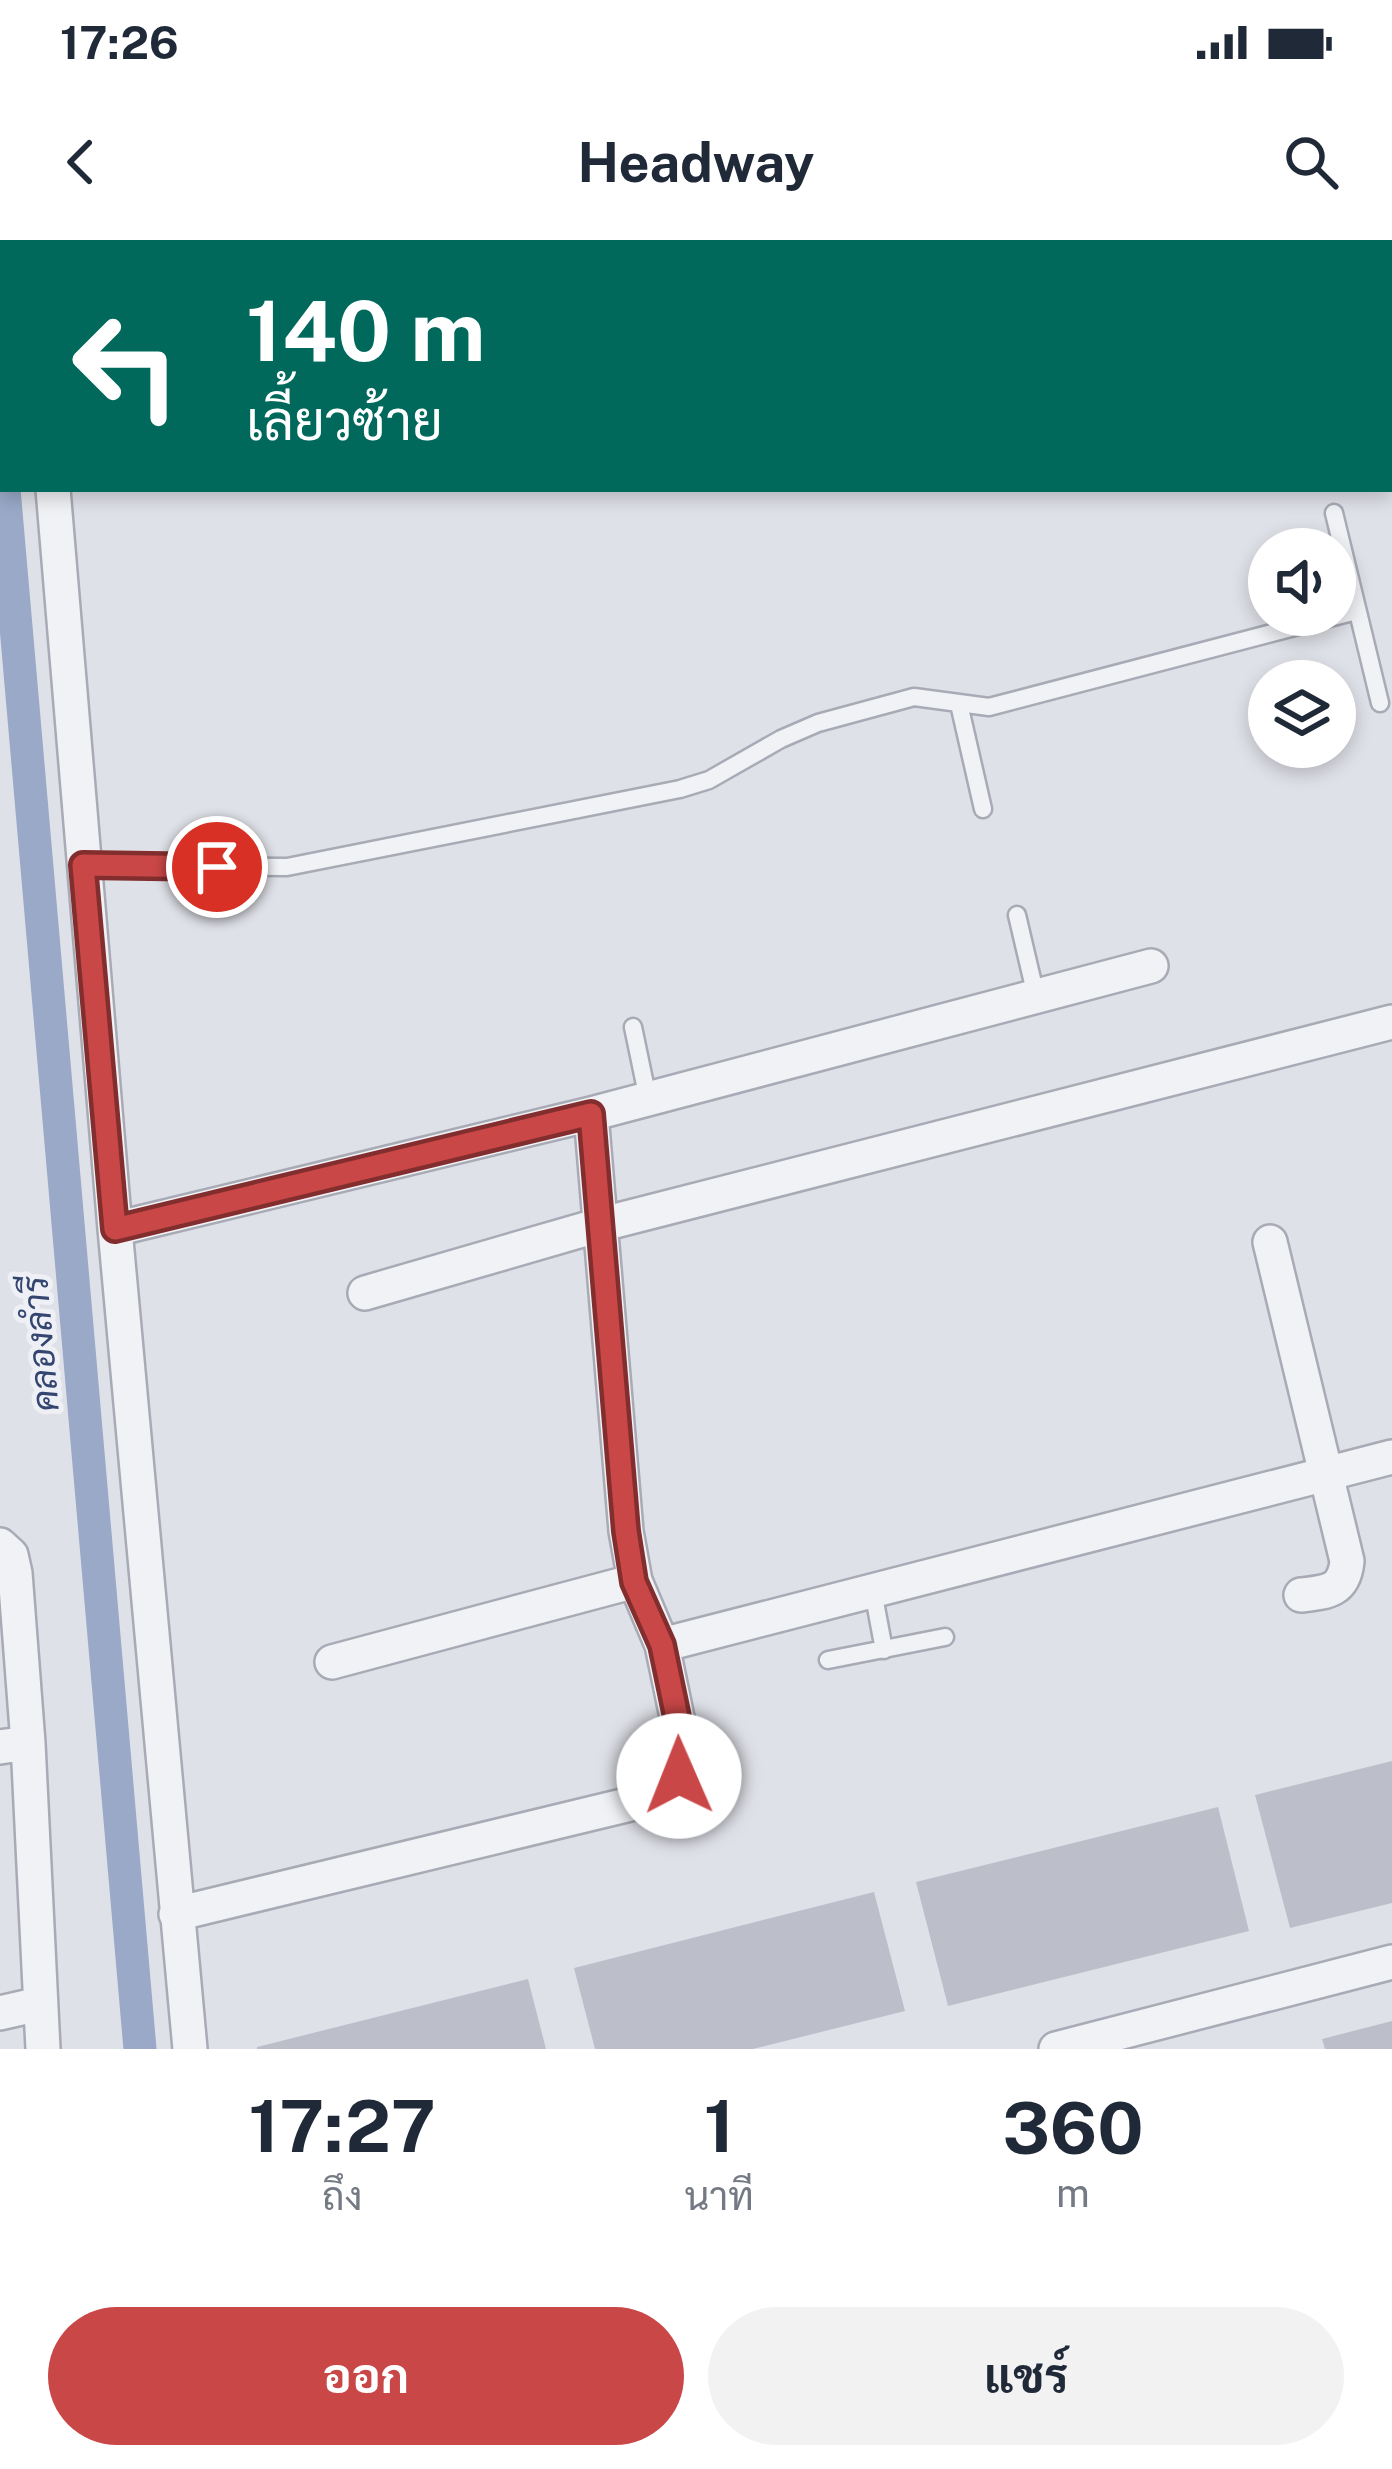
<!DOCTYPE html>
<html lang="th">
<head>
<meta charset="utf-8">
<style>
  :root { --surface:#fff; --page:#f2f2f3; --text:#1f2937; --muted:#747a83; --accent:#c94747 }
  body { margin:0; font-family:"Public Sans",Sarabun,sans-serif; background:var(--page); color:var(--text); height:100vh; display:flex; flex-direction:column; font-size:45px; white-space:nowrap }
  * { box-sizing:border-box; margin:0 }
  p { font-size:39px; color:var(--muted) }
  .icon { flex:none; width:66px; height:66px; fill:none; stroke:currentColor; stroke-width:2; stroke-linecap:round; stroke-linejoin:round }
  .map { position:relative; height:1809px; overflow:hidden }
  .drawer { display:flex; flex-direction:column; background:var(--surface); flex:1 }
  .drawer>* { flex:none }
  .guide { position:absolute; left:0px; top:0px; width:1392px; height:252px; box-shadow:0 6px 18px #0003; background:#00695c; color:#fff; overflow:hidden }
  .controls { position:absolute; left:1248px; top:288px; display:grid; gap:24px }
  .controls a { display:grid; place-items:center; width:108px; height:108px; border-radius:50%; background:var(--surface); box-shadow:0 6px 18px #0003; font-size:60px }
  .pin { position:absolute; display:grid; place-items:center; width:102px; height:102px; color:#fff; margin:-51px; border:6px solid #fff; border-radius:50%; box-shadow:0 3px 12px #0007 }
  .me { position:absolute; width:132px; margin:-66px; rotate:359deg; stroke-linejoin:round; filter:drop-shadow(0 0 9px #0008) }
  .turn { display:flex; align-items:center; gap:42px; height:252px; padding:0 48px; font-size:54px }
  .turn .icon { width:156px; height:156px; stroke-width:2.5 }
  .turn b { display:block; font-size:84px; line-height:102px }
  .eta { display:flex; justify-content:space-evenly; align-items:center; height:204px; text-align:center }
  .eta b { font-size:72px; font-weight:700; line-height:84px }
  .primary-button { display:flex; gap:24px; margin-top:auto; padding:24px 48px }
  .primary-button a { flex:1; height:138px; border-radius:72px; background:var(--accent); color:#fff; font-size:48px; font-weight:700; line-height:138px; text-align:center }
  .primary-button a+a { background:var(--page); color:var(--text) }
  .status { display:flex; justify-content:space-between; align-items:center; height:84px; padding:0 60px; background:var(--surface); direction:ltr }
  .status svg { height:33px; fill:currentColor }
  header { display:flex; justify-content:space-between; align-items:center; height:156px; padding:0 48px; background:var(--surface); font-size:54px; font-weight:700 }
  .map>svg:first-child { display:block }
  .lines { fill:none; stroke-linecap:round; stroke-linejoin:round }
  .canal { stroke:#9aa9c7; stroke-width:33 }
  .building { fill:#bcbfca }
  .lane-casing { stroke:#a8abb5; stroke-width:21 }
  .street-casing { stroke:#a8abb5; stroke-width:38 }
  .lane { stroke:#f1f2f6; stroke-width:16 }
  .street { stroke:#f1f2f6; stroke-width:33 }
  .route-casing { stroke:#832e2e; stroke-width:30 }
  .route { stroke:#c94747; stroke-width:21 }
  .labels { text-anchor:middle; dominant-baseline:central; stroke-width:10; stroke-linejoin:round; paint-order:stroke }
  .water-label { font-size:36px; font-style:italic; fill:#344670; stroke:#eef0f5 }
</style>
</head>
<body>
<div class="status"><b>17:26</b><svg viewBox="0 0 49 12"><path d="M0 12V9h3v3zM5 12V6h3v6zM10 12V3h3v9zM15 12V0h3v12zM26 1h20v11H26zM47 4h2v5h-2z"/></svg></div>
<header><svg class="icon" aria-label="back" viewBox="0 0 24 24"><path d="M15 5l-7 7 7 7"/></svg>Headway<svg class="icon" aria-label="search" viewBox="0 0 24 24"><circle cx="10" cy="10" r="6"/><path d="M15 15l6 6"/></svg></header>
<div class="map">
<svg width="1392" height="1809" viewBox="0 0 1392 1809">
  <rect width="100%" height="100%" fill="#dfe1e8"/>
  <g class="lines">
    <path class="canal" d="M0 201 3 235
      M4 249 140 1809"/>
  </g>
  <path class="building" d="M1392 1521V1663L1290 1688 1255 1555Z
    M1218 1567 1249 1691 948 1766 916 1642Z
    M874 1652 905 1771 753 1809H595L574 1728Z
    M528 1739 546 1809H257V1807Z
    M1392 1781V1809H1325L1322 1799Z"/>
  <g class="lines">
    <g class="lane-casing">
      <path id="lane" d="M1334 273 1380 463
        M959 464 983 569
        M83 625 287 627 680 549 709 540 781 499 818 483 914 457 989 467 1356 371
        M1017 675 1036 756
        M633 787 648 859
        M873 1351 884 1410
        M828 1420 945 1397"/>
    </g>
    <g class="street-casing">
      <path id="street" d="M49 0V3
        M53 249 115 989 190 1809
        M115 989 591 874 1151 726
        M1270 1002 1347 1321C1344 1351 1328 1352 1301 1355
        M365 1053 603 984 1392 782
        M0 1305 11 1315 15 1333 28 1503
        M662 1405 1392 1217
        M332 1422 635 1341
        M0 1507 28 1503 43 1809
        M176 1674 647 1560 678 1536 683 1506 662 1405 635 1341 626 1291 591 874
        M0 1773 39 1764
        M1056 1809 1392 1722"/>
    </g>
    <use href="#lane" class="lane"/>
    <use href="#street" class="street"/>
  </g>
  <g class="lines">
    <g class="route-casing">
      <path id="route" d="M217 627 83 625 115 989 591 874 626 1291 634 1342 662 1405 683 1506 679 1536"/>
    </g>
    <use href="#route" class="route"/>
  </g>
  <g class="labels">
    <g class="water-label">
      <text transform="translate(40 1104) rotate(-95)">คลองลำรี</text>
    </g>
  </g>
</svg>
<div class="controls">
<a><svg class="icon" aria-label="sound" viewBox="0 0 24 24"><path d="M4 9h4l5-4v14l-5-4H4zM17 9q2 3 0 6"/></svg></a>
<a><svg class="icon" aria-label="layers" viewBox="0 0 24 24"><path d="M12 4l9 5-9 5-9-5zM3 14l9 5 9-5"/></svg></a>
</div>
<div class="pin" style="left:217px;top:627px;background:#d93025"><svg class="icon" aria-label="arrive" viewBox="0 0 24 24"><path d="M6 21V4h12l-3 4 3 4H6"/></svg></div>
<svg class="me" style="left:679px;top:1536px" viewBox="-20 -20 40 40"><circle r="19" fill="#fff"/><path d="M0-13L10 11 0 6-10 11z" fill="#c94747"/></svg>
<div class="guide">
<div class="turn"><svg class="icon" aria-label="left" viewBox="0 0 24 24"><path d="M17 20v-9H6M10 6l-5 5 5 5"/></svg><div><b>140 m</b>เลี้ยวซ้าย</div></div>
</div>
</div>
<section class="drawer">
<div class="eta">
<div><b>17:27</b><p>ถึง</p></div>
<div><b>1</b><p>นาที</p></div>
<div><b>360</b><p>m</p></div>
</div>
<div class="primary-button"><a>ออก</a><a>แชร์</a></div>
</section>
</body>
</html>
